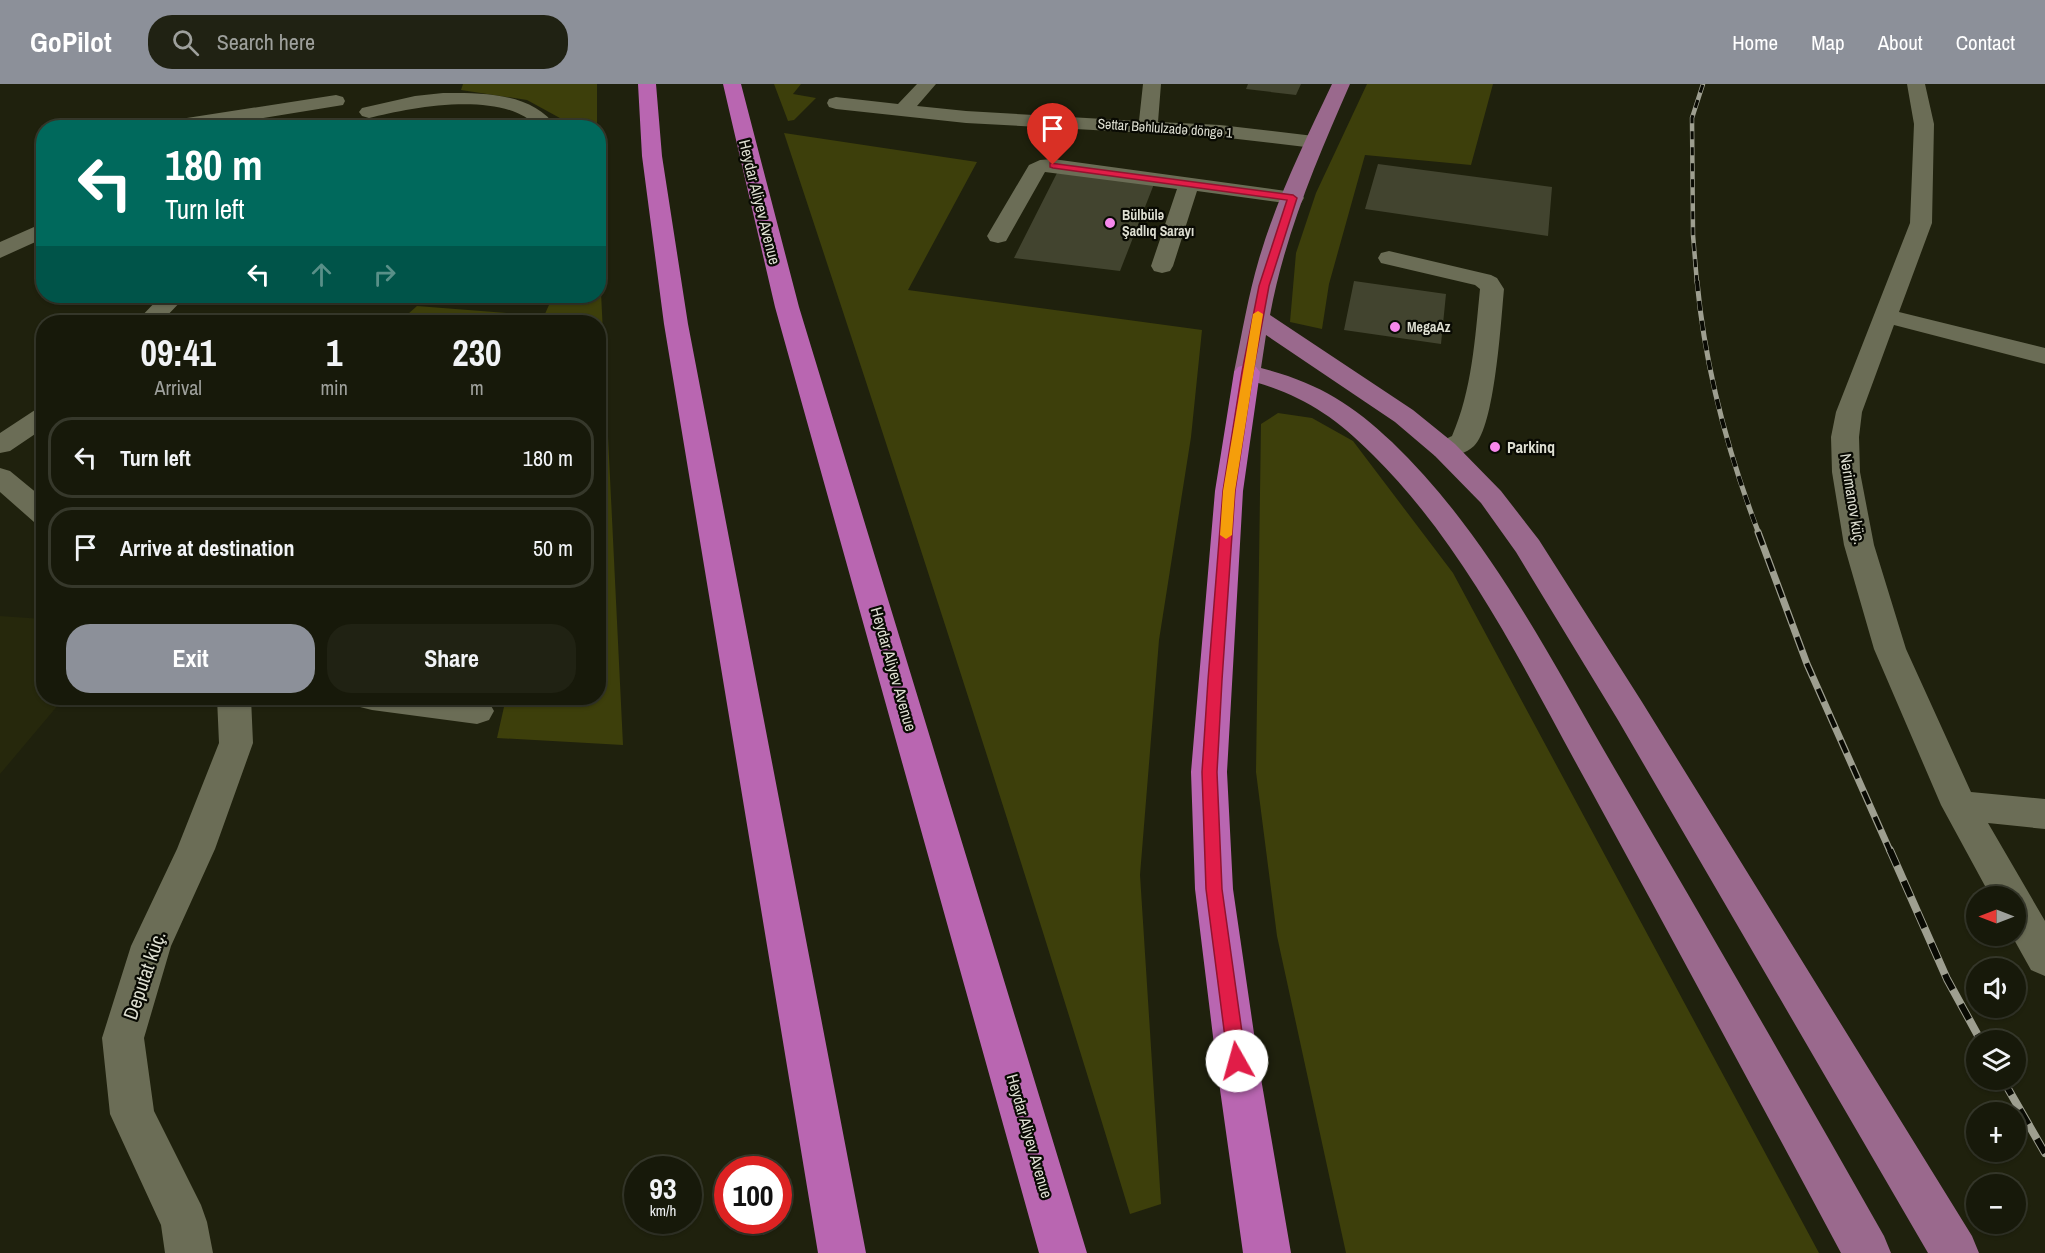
<!DOCTYPE html>
<html lang="en">
<head>
<meta charset="utf-8">
<style>
  :root { --surface:#17190a; --page:#202213; --text:#f1f3f6; --muted:#9ea09c; --line:#36382b; --accent:#8c9099 }
  body { margin:0; font-family:"Archivo Narrow",sans-serif; background:var(--page); color:var(--text); height:100vh; display:flex; flex-direction:column; font-size:22px; white-space:nowrap }
  * { box-sizing:border-box; margin:0 }
  p { font-size:20px; color:var(--muted) }
  .icon { flex:none; width:33px; height:33px; fill:none; stroke:currentColor; stroke-width:2; stroke-linecap:round; stroke-linejoin:round }
  .map { position:relative; flex:1; overflow:hidden }
  .details { position:absolute; left:36px; top:231px; width:570px; height:390px; display:flex; flex-direction:column; background:var(--surface); border-radius:24px; box-shadow:0 2px 4px #0004,0 0 0 2px var(--line) }
  .details>* { flex:none }
  .banner { position:absolute; left:36px; top:36px; width:570px; height:183px; border-radius:24px; box-shadow:0 2px 4px #0004,0 0 0 2px var(--line); background:#00695c; color:#fff; overflow:hidden }
  .needle { width:39px; rotate:270deg }
  .tools { position:absolute; left:1966px; top:802px; display:grid; gap:12px }
  .tools a { display:grid; place-items:center; width:60px; height:60px; border-radius:50%; background:var(--surface); box-shadow:0 2px 4px #0004,0 0 0 2px var(--line); font-size:30px }
  .speed { position:absolute; left:624px; top:1072px; display:flex; gap:12px; font-size:30px; font-weight:700; text-align:center }
  .speed>* { display:grid; place-content:center; width:78px; height:78px; border-radius:50%; background:var(--surface); box-shadow:0 2px 4px #0004,0 0 0 2px var(--line); line-height:1 }
  .speed small { font-size:15px; font-weight:400 }
  .speed .limit { border:9px solid #d22; background:#fff; color:#111 }
  .pin { position:absolute; display:grid; place-items:center; width:51px; height:51px; color:#fff; margin:-62px -26px; border-radius:50% 50% 50% 0; rotate:-45deg; box-shadow:0 0 6px #0007 }
  .pin .icon { rotate:45deg }
  .me { position:absolute; width:66px; margin:-33px; rotate:353deg; stroke-linejoin:round; filter:drop-shadow(0 0 4px #0008) }
  .turn { display:flex; align-items:center; gap:21px; height:126px; padding:0 30px; font-size:27px }
  .turn .icon { width:78px; height:78px; stroke-width:2.5 }
  .turn b { display:block; font-size:42px; line-height:51px }
  .lanes { display:flex; align-items:center; height:57px; padding:0 30px; background:#0003; justify-content:center; gap:30px; direction:ltr }
  .lanes .off { opacity:.35 }
  .eta { display:flex; justify-content:space-evenly; align-items:center; height:102px; text-align:center }
  .eta b { font-size:36px; font-weight:700; line-height:42px }
  .cta { display:flex; gap:12px; margin-top:auto; padding:12px 30px }
  .cta a { flex:1; height:69px; border-radius:24px; background:var(--accent); color:#fff; font-size:24px; font-weight:700; line-height:69px; text-align:center }
  .cta a+a { background:var(--page); color:var(--text) }
  ul { padding:0; list-style:none }
  li { display:flex; align-items:center; gap:18px; height:81px; margin:0 12px 9px; padding:0 18px; border:3px solid var(--line); border-radius:24px }
  li div { flex:1 }
  li b { display:block; font-size:22px }
  li em { font-style:normal }
  header { display:flex; align-items:center; gap:36px; box-sizing:border-box; height:84px; padding:0 30px; background:var(--accent); color:#fff }
  header strong { font-size:28px }
  nav { display:flex; gap:33px; margin-inline-start:auto; font-size:21px }
  .search { width:420px; height:54px; background:var(--page); display:flex; align-items:center; gap:15px; box-sizing:border-box; padding:0 21px; border-radius:24px; color:var(--muted); font-size:22px }
  .map>svg:first-child { display:block }
  .built { fill:#26280c }
  .green { fill:#3d3f0b }
  .building { fill:#42442f }
  .lines { fill:none; stroke-linecap:round; stroke-linejoin:round }
  .minor { fill:#6b6d56; fill-rule:evenodd }
  .major { fill:#9a698d; fill-rule:evenodd }
  .highway { fill:#b966b1; fill-rule:evenodd }
  .rail-far3-casing { stroke:#9e9f90; stroke-width:4.5 }
  .rail-far2-casing { stroke:#9e9f90; stroke-width:5 }
  .rail-far1-casing { stroke:#9e9f90; stroke-width:7 }
  .rail-casing { stroke:#9e9f90; stroke-width:8 }
  .rail-far3 { stroke:#090a03; stroke-width:3; stroke-dasharray:8; stroke-linecap:butt }
  .rail-far2 { stroke:#090a03; stroke-width:4; stroke-dasharray:10; stroke-linecap:butt }
  .rail-far1 { stroke:#090a03; stroke-width:4.5; stroke-dasharray:14; stroke-linecap:butt }
  .rail { stroke:#090a03; stroke-width:6; stroke-dasharray:17; stroke-linecap:butt }
  .route { fill:#e11d48; stroke:#92132f; stroke-width:1.5 }
  .slow { fill:#f59e0b }
  .poi-dot { fill:#f788ec; stroke:#090a03; stroke-width:2 }
  .labels { text-anchor:middle; dominant-baseline:central; stroke-width:4.5; stroke-linejoin:round; paint-order:stroke }
  .far-street-label { font-size:14px; fill:#ddded1; stroke:#090a03 }
  .far-poi-label { font-size:14px; font-weight:bold; fill:#ddded1; stroke:#090a03; text-anchor:start }
  .street-label { font-size:16px; fill:#ddded1; stroke:#090a03 }
  .poi-label { font-size:16px; font-weight:bold; fill:#ddded1; stroke:#090a03; text-anchor:start }
  .near-street-label { font-size:20px; fill:#ddded1; stroke:#090a03 }
</style>
</head>
<body>
<header>
<strong>GoPilot</strong>
<div class="search"><svg class="icon" aria-label="search" viewBox="0 0 24 24"><circle cx="10" cy="10" r="6"/><path d="M15 15l6 6"/></svg>Search here</div>
<nav><a>Home</a><a>Map</a><a>About</a><a>Contact</a></nav>
</header>
<div class="map">
<svg width="2045" height="1169" viewBox="0 0 2045 1169">
  <rect width="100%" height="100%" fill="#1f210d"/>
  <path class="built" d="M0 532 43 535 44 614H64L0 690Z"/>
  <path class="green" d="M463 0H597V43H571L569 39 527 16 461 6Z
    M774 0H801L793 10 816 14 794 36 788 37Z
    M1367 0H1493L1471 81 1365 71 1329 200 1322 245 1290 238 1296 169 1316 109Z
    M784 49 977 78 908 206 1202 246 1191 353 1159 556 1140 791 1161 1120 1130 1130C1020 768 903 408 784 49Z
    M599 167 623 661 497 654 506 614H598V238H399L417 222 544 232 553 212H598Z
    M1278 329 1312 334 1353 357 1453 489 1819 1169H1346L1277 852 1256 688 1261 340Z"/>
  <path class="building" d="M1248 0H1301L1296 11 1246 5Z
    M1378 80 1552 103 1548 152 1365 125Z
    M1057 89 1154 100 1120 187 1014 174Z
    M1354 197 1446 210 1441 260 1344 246Z"/>
  <g class="lines">
    <path class="minor" d="M917 0H936L917 22 966 27 1139 37 1143 0H1161L1158 38 1220 41 1314 52 1321 54 1324 58 1321 62 1314 64 1220 53 966 39 836 25 829 23 827 19 829 15 836 13 898 20Z
      M1907 0H1925L1934 40 1932 139 1899 228 2045 264V280L1894 241 1862 328 1859 353 1860 388 1874 461 1906 565 1971 708 2045 715V745L1988 739 2045 837V892L2031 886 2012 852H2016V813H1991L1941 721 1874 565 1844 461 1832 388 1831 353 1836 328 1910 139 1914 40Z
      M443 9C482 9 533 8 557 44H538C506 5 411 23 369 34L362 32 359 28 362 24 415 12Z
      M336 11 343 13 345 17 343 21 202 44H152L154 40 161 38Z
      M1053 75 1293 108 1301 109 1304 114 1301 119 1293 120 1197 107 1173 182 1170 187 1162 189 1154 187 1151 182 1177 105 1045 88 1006 157 998 159 990 157 987 152 1029 81 1040 76Z
      M34 143 42 145V155L0 174V158Z
      M1389 167 1491 191 1497 194 1504 205C1501 236 1495 343 1474 362 1464 371 1448 375 1435 372L1431 366 1435 360 1452 352C1472 306 1475 255 1480 205L1475 201 1381 179 1378 174 1381 169Z
      M161 212H186L161 238H136Z
      M44 324V344L10 367 0 369V349L35 326Z
      M0 384 10 387 44 415V440L34 438 0 408Z
      M217 614H251L253 659 215 765 171 862 144 954 154 1027 201 1121 207 1138 213 1169H165L161 1141 110 1030 102 954 131 862 177 765 219 659Z
      M355 614H470L489 618 494 627 489 636 477 640 372 626 360 623Z"/>
    <path class="major" d="M1332 0H1350C1317 75 1285 150 1270 231L1413 326 1455 360 1501 407 1539 456 1642 618 1972 1152 1979 1169H1928L1618 636 1516 468 1481 419 1435 372 1395 338 1266 251 1261 284C1316 298 1351 319 1392 358 1488 450 1550 574 1616 687 1707 842 1796 997 1884 1152L1891 1169H1841C1757 1012 1672 855 1587 699 1524 585 1466 463 1373 371 1329 327 1297 309 1238 293L1234 288C1242 250 1248 212 1259 175 1277 114 1305 57 1332 0Z"/>
    <path class="highway" d="M638 0H656L662 72 688 240 866 1169H818L664 240 642 72Z
      M723 0H741L799 223 1087 1169H1039L775 223Z
      M1247 280 1256 283 1260 288 1243 407 1227 688 1233 805 1258 977 1291 1169H1243L1216 977 1195 805 1191 688 1215 407 1234 288 1238 283Z"/>
    <g class="rail-far3-casing">
      <path id="rail-far3" d="M1697 199 1693 151 1692 34 1703 0"/>
    </g>
    <g class="rail-far2-casing">
      <path id="rail-far2" d="M1697 197C1705 284 1728 369 1759 450"/>
    </g>
    <g class="rail-far1-casing">
      <path id="rail-far1" d="M1758 448 1807 580 1890 767"/>
    </g>
    <g class="rail-casing">
      <path id="rail" d="M1890 766 1947 895 1981 957
        M2003 996 2045 1069"/>
    </g>
    <use href="#rail-far3" class="rail-far3"/>
    <use href="#rail-far2" class="rail-far2"/>
    <use href="#rail-far1" class="rail-far1"/>
    <use href="#rail" class="rail"/>
  </g>
  <path class="route" d="M1050 79 1293 111 1297 114 1269 202 1253 288 1235 407 1222 596 1217 688 1222 805 1246 977 1243 983 1237 985 1230 983 1228 977 1206 805 1202 688 1208 596 1223 407 1242 288 1259 202 1287 116 1053 84 1050 83Z"/>
  <path class="slow" d="M1258 227 1263 230 1235 407 1232 451 1226 455 1220 451 1223 407 1253 230Z"/>
  <g class="poi-dot">
    <circle cx="1110" cy="139" r="6"/>
    <circle cx="1395" cy="243" r="6"/>
    <circle cx="1495" cy="363" r="6"/>
  </g>
  <g class="labels">
    <g class="far-street-label">
      <text transform="translate(1165 44) rotate(4)">Səttar Bəhlulzadə döngə 1</text>
    </g>
    <g class="far-poi-label">
      <text x="1122" y="131">Bülbülə<tspan x="1122" dy="16">Şadlıq Sarayı</tspan></text>
      <text x="1407" y="243">MegaAz</text>
    </g>
    <g class="street-label">
      <text transform="translate(760 118) rotate(76)">Heydar Aliyev Avenue</text>
      <text transform="translate(1853 415) rotate(81)">Nərimanov küç.</text>
      <text transform="translate(894 585) rotate(74)">Heydar Aliyev Avenue</text>
      <text transform="translate(1030 1052) rotate(74)">Heydar Aliyev Avenue</text>
    </g>
    <g class="poi-label">
      <text x="1507" y="363">Parkinq</text>
    </g>
    <g class="near-street-label">
      <text transform="translate(144 891) rotate(-71)">Deputat küç.</text>
    </g>
  </g>
</svg>
<div class="tools">
<a><svg class="needle" viewBox="-14 -14 28 28"><path d="M0-13l5 13h-10z" fill="#e53935"/><path d="M0 13l5-13h-10z" fill="#9ea09c"/></svg></a>
<a><svg class="icon" aria-label="sound" viewBox="0 0 24 24"><path d="M4 9h4l5-4v14l-5-4H4zM17 9q2 3 0 6"/></svg></a>
<a><svg class="icon" aria-label="layers" viewBox="0 0 24 24"><path d="M12 4l9 5-9 5-9-5zM3 14l9 5 9-5"/></svg></a>
<a>+</a>
<a>−</a>
</div>
<div class="speed"><div>93<small>km/h</small></div><div class="limit">100</div></div>
<div class="pin" style="left:1053px;top:81px;background:#d93025"><svg class="icon" aria-label="arrive" viewBox="0 0 24 24"><path d="M6 21V4h12l-3 4 3 4H6"/></svg></div>
<svg class="me" style="left:1237px;top:977px" viewBox="-20 -20 40 40"><circle r="19" fill="#fff"/><path d="M0-13L10 11 0 6-10 11z" fill="#e11d48"/></svg>
<div class="banner">
<div class="turn"><svg class="icon" aria-label="left" viewBox="0 0 24 24"><path d="M17 20v-9H6M10 6l-5 5 5 5"/></svg><div><b>180 m</b>Turn left</div></div>
<div class="lanes"><svg class="icon" aria-label="left" viewBox="0 0 24 24"><path d="M17 20v-9H6M10 6l-5 5 5 5"/></svg><svg class="icon off" aria-label="ahead" viewBox="0 0 24 24"><path d="M12 20V5M6 11l6-6 6 6"/></svg><svg class="icon off" aria-label="right" viewBox="0 0 24 24"><path d="M7 20v-9h11M14 6l5 5-5 5"/></svg></div>
</div>
<section class="details">
<div class="eta">
<div><b>09:41</b><p>Arrival</p></div>
<div><b>1</b><p>min</p></div>
<div><b>230</b><p>m</p></div>
</div>
<ul>
<li><svg class="icon" aria-label="left" viewBox="0 0 24 24"><path d="M17 20v-9H6M10 6l-5 5 5 5"/></svg><div><b>Turn left</b></div><em>180 m</em></li>
<li><svg class="icon" aria-label="arrive" viewBox="0 0 24 24"><path d="M6 21V4h12l-3 4 3 4H6"/></svg><div><b>Arrive at destination</b></div><em>50 m</em></li>
</ul>
<div class="cta"><a>Exit</a><a>Share</a></div>
</section>
</div>
</body>
</html>
